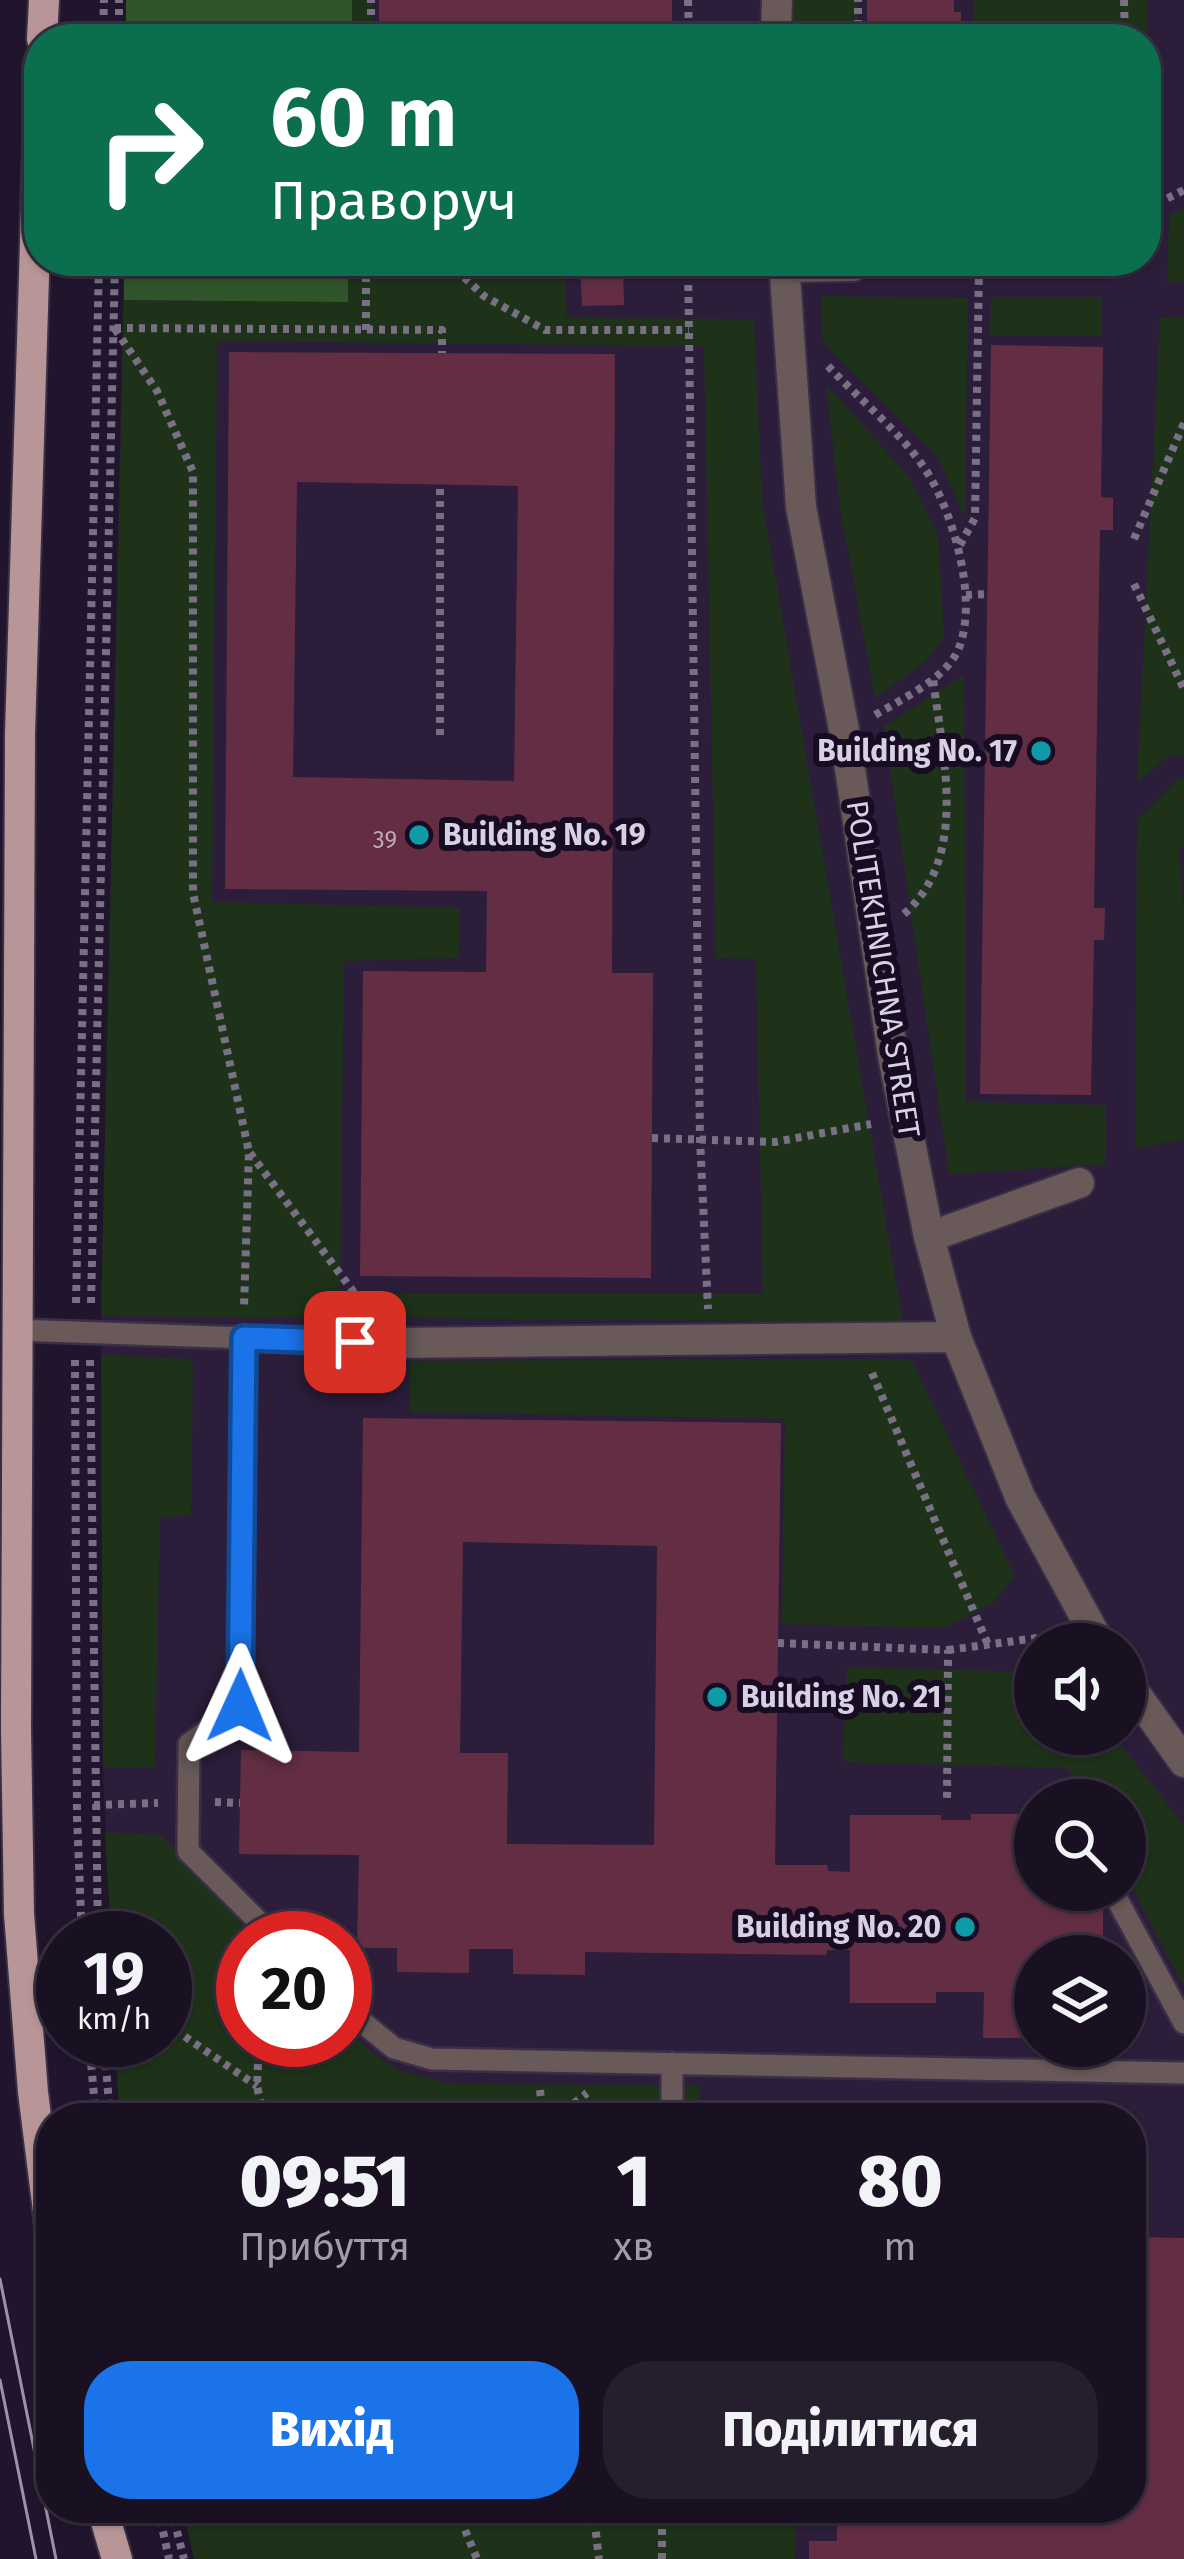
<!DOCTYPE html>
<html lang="uk">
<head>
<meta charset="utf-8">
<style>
  :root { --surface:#191022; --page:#261e2f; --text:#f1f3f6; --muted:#9f9da5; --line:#373040; --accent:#1a73e8 }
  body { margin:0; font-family:"Fira Sans",sans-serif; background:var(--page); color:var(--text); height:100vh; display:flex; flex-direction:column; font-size:45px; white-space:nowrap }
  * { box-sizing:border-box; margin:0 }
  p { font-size:39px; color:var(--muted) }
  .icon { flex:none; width:66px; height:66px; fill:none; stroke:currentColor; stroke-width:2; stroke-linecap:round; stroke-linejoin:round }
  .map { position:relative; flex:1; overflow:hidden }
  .drawer { position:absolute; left:36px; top:2103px; width:1110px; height:420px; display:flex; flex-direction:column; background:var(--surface); border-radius:48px; box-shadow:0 3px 9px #0004,0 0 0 3px var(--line) }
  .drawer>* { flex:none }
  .top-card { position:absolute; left:24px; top:24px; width:1137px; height:252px; border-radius:48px; box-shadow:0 3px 9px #0004,0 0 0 3px var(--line); background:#0b6e4f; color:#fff; overflow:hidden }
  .controls { position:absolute; left:1014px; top:1623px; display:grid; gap:24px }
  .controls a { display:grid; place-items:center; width:132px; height:132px; border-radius:50%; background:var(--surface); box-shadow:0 3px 9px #0004,0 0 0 3px var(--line); font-size:60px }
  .speed { position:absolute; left:36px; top:1911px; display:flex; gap:24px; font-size:60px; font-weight:700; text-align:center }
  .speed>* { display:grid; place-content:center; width:156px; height:156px; border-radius:50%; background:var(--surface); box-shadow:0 3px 9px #0004,0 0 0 3px var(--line); line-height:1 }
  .speed small { font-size:30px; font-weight:400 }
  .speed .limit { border:18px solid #d22; background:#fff; color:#111 }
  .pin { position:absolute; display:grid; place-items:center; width:102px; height:102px; color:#fff; margin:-51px; border-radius:24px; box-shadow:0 6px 18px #0006 }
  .me { position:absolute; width:132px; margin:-66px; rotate:1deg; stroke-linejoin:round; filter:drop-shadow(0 0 9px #0008) }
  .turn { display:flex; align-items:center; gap:42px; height:252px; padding:0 48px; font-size:54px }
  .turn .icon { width:156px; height:156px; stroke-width:2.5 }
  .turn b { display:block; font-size:84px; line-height:102px }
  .eta { display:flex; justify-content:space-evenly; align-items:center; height:204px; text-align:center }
  .eta b { font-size:72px; font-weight:800; line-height:84px }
  .primary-button { display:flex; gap:24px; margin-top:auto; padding:24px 48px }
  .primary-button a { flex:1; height:138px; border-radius:48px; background:var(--accent); color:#fff; font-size:48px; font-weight:800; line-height:138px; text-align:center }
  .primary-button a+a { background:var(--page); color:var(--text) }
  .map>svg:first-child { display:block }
  .built { fill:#2c1e3b; fill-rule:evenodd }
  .green { fill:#1d3219; fill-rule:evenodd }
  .forest { fill:#30552a }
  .building { fill:#632e44; fill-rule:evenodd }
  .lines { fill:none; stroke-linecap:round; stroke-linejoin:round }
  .lane-casing { stroke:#3b2f47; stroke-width:26 }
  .street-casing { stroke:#3b2f47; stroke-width:34 }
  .primary-casing { stroke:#3b2f47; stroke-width:34 }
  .path { stroke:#797085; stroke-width:8; stroke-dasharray:6 6; stroke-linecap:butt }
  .lane { stroke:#695959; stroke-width:21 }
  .street { stroke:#695959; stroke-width:30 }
  .primary { stroke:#b89697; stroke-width:30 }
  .tram { stroke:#9c93a7; stroke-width:3 }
  .route-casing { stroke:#114b97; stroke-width:30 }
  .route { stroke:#1a73e8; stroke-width:21 }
  .culture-dot { fill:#0f9aa8; stroke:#180c24; stroke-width:4.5 }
  .labels { text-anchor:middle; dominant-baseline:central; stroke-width:12; stroke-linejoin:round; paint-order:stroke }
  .number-label { font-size:24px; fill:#bba8ba }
  .poi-label { font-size:30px; font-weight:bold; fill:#d8d1e2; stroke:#180c24; text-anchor:end }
  .street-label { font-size:30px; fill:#d8d1e2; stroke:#180c24 }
</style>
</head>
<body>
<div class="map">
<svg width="1184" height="2559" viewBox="0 0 1184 2559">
  <rect width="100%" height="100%" fill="#21152e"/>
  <path class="built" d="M126 0H1184V2559H194L183 2508H1131V2118H119L116 2040H165V1938H111L103 1768 101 1316 124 261H1146V39H126ZM1035 1644H1125V1734H1035ZM1035 1800H1125V1890H1035ZM243 1938H345V2040H243ZM1035 1956H1125V2046H1035Z"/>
  <path class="green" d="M352 0H373V39H352Z
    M777 0H858V39H776Z
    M973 0H1148L1147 266H857L784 261H1146V39H974Z
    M1184 208V282L1167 281 1169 216Z
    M348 261H565L567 318 754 319 762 499 903 1322 101 1316 124 300 347 302ZM217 341 704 346 716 958 756 959 763 1294H340L344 961 459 958 460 908 212 902Z
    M821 296 968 298 965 518 937 456 823 343Z
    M991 297H1102V336H990Z
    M1184 317V757L1172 754 1137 783 1160 318Z
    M826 384 908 475 938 535 944 637 926 661 875 698 840 507Z
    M964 675 966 1102 1106 1105V1164L949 1174 884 726Z
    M1180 777 1184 781V848L1179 849 1184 915V1139L1135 1149 1137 820Z
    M101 1355 191 1359 193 1368 191 1516 160 1517 155 1767 103 1768Z
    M911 1359 1015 1576 993 1603 945 1628 782 1624 785 1419 410 1412V1361Z
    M847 1667 1035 1672V1734H1112L1184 1825V1986L1125 1875V1800H1085L1068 1768 843 1762Z
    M105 1832 161 1835 254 1938H243V2040H345V2027L371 2052 398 2070 450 2084 699 2085 700 2118H119L116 2040H165V1938H111Z
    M183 2508H796L795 2559H194Z"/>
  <path class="forest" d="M126 0H352V39H126Z
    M124 261H348V302L124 300Z"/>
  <path class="building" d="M379 0H672V39H379Z
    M867 0H954V12H961V39H867Z
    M580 261H623L624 305 582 306Z
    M991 345 1103 347 1101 497 1113 498V530H1100L1094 908H1105L1104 940H1094L1091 1095 980 1094Z
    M229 352 615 354 612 973H653L651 1278 360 1276 363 971 486 972 487 891 225 889ZM297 482 518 486 514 781 293 777Z
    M363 1418 781 1423 775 1865H827L828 1871 850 1872V1815H941V1820H971V1814H1035V1890H1059V1904H1103V1956H1035V2038H983L984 1992H936V2003H850V1950H827L826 1955 585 1952V1975L513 1974V1949H469V1973L397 1972V1948H357L359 1855 239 1854 241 1750 359 1752ZM463 1542 657 1546 654 1845 507 1844 508 1753H460Z
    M1131 2237 1184 2238V2559H809V2541H837V2508H1131Z"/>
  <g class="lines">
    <g class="lane-casing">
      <path id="lane" d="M15 1330 392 1343
        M244 1338 240 1706 189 1744 188 1851 275 1938
        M1112 1890 1184 2023
        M345 2008 394 2048 432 2059 1184 2073
        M672 2118V2063"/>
    </g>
    <g class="street-casing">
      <path id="street" d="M776 39 777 0
        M784 261 801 507 845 735 893 1056 929 1237 956 1337 1020 1497 1100 1644
        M785 267 853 266
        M929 1237 1079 1183
        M392 1343 956 1337
        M1125 1679 1184 1762"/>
    </g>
    <g class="primary-casing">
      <path id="primary" d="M42 39 44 0
        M39 112 20 734 16 1729 19 1914 33 2092 51 2235
        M102 2508 117 2559"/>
    </g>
    <path class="path" d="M688 0 689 34
      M1124 0 1125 39
      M672 34 743 35
      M806 35 867 36
      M978 37 1125 33
      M858 38V0
      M103 39 104 0
      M119 39V0
      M371 39V0
      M1146 209 1184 190
      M447 261 484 296 545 330H689
      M674 261 688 269 753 268
      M688 261 700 1138 708 1309
      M1125 261V265
      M115 328 442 330V353
      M115 329 157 391 193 472V893L249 1152 244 1307
      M366 330V261
      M828 366C858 398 898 430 923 466 952 507 980 601 958 650 945 680 899 700 872 717
      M1134 539 1184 423
      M960 545 975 518 979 266
      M1134 584 1184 689
      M966 595 987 594
      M440 735V485
      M904 914C970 856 942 755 933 678
      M652 1138 775 1142 871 1124
      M250 1153 370 1314
      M76 1303 99 261
      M91 1303 115 261
      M75 1360 77 1817 82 1938
      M90 1360 98 1938
      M872 1373 989 1647
      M778 1643 948 1650 947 1802
      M948 1650 1059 1635
      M215 1802 240 1803
      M94 1805 158 1803
      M165 2023 257 2086
      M89 2040 96 2118
      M104 2040 110 2118
      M259 2040 257 2086 264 2118
      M540 2090 543 2118
      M555 2118 587 2093
      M158 2508 169 2559
      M171 2508 184 2559
      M456 2508 477 2559
      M593 2508 599 2559
      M662 2559V2508"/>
    <use href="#lane" class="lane"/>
    <use href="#street" class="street"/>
    <use href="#primary" class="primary"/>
    <path class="tram" d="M0 2279 56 2559
      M0 2380 36 2559"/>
  </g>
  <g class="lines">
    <g class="route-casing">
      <path id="route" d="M240 1706 244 1338 355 1342"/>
    </g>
    <use href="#route" class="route"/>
  </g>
  <g class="culture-dot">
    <circle cx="1041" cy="751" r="12"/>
    <circle cx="419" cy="835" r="12"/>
    <circle cx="717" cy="1697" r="12"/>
    <circle cx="965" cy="1927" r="12"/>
  </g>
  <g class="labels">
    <g class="number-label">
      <text x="385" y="840">39</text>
    </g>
    <g class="poi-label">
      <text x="1017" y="751">Building No. 17</text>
      <text x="443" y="835" text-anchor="start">Building No. 19</text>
      <text x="741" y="1697" text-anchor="start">Building No. 21</text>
      <text x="941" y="1927">Building No. 20</text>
    </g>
    <g class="street-label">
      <text transform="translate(883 969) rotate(81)">POLITEKHNICHNA STREET</text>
    </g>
  </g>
</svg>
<div class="controls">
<a><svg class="icon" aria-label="sound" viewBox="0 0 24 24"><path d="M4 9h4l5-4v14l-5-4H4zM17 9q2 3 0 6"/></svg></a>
<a><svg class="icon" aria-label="search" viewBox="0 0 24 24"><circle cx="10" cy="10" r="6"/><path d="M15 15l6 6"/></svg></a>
<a><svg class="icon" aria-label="layers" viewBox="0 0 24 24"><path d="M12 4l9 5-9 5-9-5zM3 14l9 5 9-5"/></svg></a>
</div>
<div class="speed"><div>19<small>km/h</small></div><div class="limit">20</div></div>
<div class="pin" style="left:355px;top:1342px;background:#d93025"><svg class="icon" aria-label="arrive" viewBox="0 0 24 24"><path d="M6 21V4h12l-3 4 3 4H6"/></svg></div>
<svg class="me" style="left:240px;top:1706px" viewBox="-20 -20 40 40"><path d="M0-17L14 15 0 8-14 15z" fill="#1a73e8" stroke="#fff" stroke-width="4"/></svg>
<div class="top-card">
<div class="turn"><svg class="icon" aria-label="right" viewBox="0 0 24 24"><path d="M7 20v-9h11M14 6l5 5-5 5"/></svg><div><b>60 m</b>Праворуч</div></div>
</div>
<section class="drawer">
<div class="eta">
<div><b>09:51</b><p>Прибуття</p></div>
<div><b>1</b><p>хв</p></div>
<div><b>80</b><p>m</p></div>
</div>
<div class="primary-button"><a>Вихід</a><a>Поділитися</a></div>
</section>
</div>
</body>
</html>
